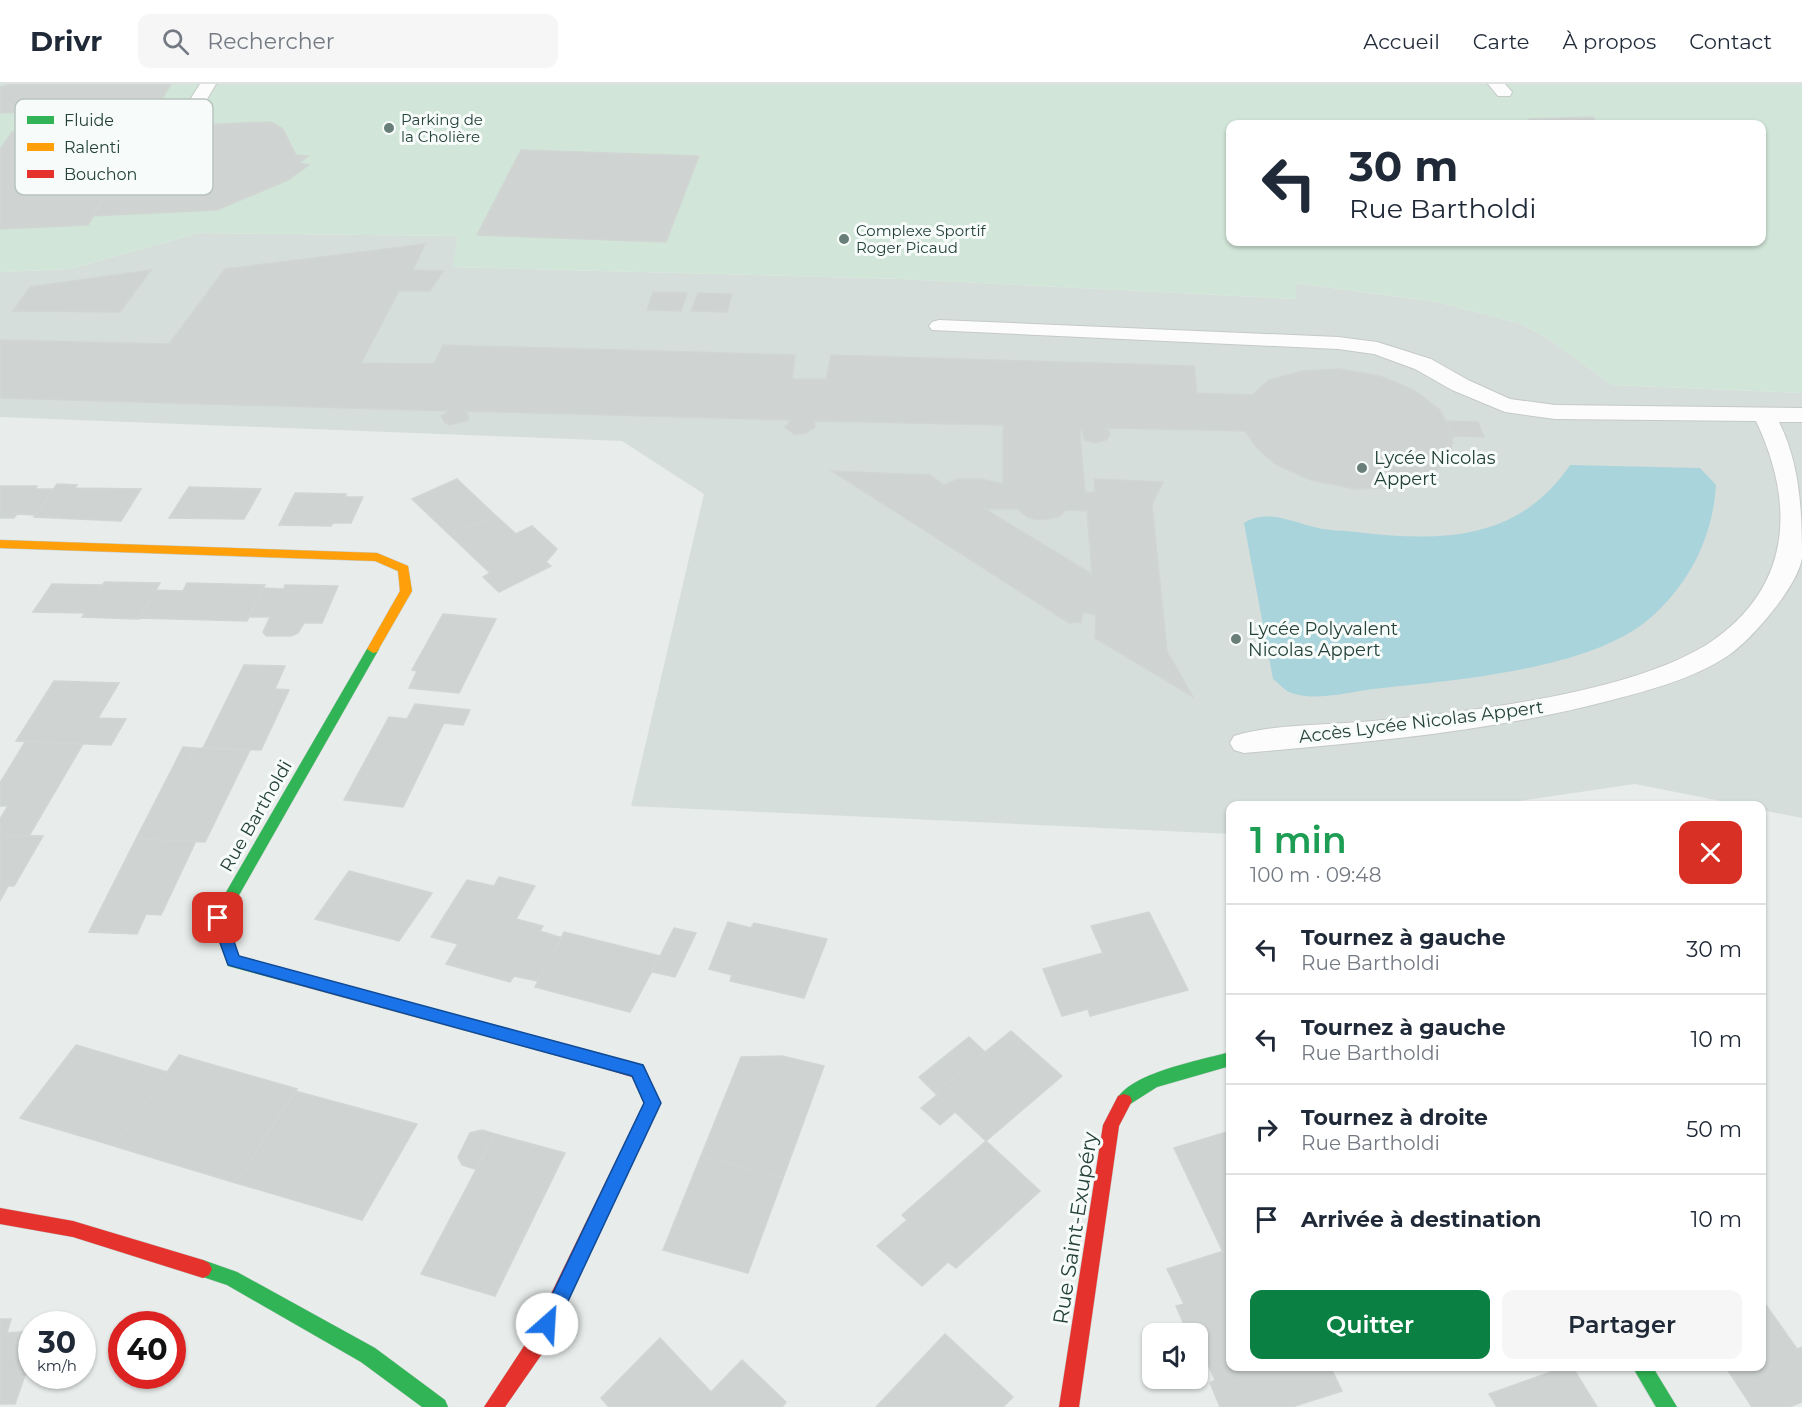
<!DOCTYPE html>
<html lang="fr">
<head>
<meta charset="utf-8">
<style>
  :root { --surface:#fff; --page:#f6f6f7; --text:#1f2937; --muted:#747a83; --line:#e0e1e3; --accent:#0b8043 }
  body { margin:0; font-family:Montserrat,sans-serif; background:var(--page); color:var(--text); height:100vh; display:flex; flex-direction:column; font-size:22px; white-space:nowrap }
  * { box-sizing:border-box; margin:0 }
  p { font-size:20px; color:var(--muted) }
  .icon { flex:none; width:33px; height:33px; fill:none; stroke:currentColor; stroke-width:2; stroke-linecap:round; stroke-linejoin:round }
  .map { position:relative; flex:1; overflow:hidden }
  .panel { position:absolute; left:1226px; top:717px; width:540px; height:570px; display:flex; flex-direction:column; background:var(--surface); border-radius:12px; box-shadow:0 2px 4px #0004 }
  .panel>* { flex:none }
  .top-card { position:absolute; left:1226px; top:36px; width:540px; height:126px; border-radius:12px; box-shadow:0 2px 4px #0004; background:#fff; color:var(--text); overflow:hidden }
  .tools { position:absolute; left:1142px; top:1239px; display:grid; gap:12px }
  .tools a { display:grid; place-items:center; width:66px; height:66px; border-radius:12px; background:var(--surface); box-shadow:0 2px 4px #0004; font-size:30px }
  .speed { position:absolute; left:18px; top:1227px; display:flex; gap:12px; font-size:30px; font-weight:700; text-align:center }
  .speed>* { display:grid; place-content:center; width:78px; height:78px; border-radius:50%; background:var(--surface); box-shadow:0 2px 4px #0004; line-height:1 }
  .speed small { font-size:15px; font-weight:400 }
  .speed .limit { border:9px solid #d22; background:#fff; color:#111 }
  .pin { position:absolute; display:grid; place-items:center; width:51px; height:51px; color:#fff; margin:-26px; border-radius:12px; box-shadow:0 3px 9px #0006 }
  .me { position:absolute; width:66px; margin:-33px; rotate:26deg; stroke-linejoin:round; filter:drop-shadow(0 0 4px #0008) }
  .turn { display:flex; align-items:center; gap:21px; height:126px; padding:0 24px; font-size:27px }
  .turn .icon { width:78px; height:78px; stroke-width:2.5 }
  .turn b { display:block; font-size:42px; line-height:51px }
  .round { display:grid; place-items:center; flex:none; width:63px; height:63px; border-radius:12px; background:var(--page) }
  .summary { display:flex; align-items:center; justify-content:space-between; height:102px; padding:0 24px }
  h1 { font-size:36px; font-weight:600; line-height:45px; color:#1e9e55 }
  .button { display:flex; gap:12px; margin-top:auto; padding:12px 24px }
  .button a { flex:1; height:69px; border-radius:12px; background:var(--accent); color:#fff; font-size:24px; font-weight:600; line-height:69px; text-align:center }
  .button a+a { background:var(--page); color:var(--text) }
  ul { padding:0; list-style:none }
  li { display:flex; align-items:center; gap:18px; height:90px; padding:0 24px; border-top:2px solid var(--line) }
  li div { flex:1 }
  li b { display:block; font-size:22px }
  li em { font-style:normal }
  header { display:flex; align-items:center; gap:36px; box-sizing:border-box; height:84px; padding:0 30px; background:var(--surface); border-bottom:2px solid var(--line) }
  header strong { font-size:28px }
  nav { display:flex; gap:33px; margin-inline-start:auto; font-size:21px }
  .search { width:420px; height:54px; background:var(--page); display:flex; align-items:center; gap:15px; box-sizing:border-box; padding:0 21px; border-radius:12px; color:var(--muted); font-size:22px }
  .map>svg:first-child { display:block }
  .built { fill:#d6dedb }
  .green { fill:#d1e6d8; fill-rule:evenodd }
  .water { fill:#a9d4db }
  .building { fill:#cfd4d2; stroke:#d1d6d4; stroke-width:1.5; fill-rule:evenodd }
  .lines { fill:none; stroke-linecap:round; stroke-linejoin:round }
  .lane-casing { stroke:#c5cac8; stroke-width:2 }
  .fast-casing { stroke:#c3cbc8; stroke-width:1 }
  .slow-casing { stroke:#c3cbc8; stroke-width:1 }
  .jam-casing { stroke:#c3cbc8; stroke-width:1 }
  .lane { fill:#fcfcfc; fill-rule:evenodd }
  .fast { fill:#30b455; fill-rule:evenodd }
  .slow { fill:#ff9f0a; fill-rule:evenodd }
  .jam { fill:#e5322d; fill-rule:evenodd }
  .route { fill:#1a73e8; stroke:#114b97; stroke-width:1.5 }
  .poi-dot { fill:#697e78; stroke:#f7fbf9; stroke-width:2 }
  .labels { text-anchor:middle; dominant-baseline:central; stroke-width:6; stroke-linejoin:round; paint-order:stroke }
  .far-poi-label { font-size:15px; fill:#24423a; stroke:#f7fbf9; text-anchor:start }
  .poi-label { font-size:18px; fill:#24423a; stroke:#f7fbf9; text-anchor:start }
  .street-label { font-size:18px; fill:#24423a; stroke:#f7fbf9 }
  .near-street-label { font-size:21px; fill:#24423a; stroke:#f7fbf9 }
  .key { fill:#f7fbf9; stroke:#b8c4c0; stroke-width:1.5 }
  .key-label { font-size:16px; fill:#24423a }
</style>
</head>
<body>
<header>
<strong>Drivr</strong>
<div class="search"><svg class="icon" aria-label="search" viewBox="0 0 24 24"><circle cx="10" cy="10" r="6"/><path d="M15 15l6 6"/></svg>Rechercher</div>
<nav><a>Accueil</a><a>Carte</a><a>À propos</a><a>Contact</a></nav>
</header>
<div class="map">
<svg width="1802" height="1323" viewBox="0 0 1802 1323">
  <rect width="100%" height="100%" fill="#e8edeb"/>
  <path class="built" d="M199 149 458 152 454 183 901 195 1296 215 1294 199 1437 218 1521 240 1549 255 1612 301 1802 309V734L1761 726V722L1741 721 1635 700 1484 722H1230V750L631 722 704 410 622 357 0 333V188L70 185Z"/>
  <path class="green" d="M0 0H1802V309L1612 301 1549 255 1521 240 1437 218 1295 199 1296 215 901 195 453 183 458 152 199 149 70 185 0 188ZM1230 40H1761V158H1230Z"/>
  <path class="water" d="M1570 381 1700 384 1716 401C1713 453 1689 501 1649 535 1588 587 1451 596 1373 605 1348 608 1311 619 1287 607 1282 604 1278 598 1273 595L1244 439C1267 424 1294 439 1318 444 1330 447 1343 446 1355 448 1439 458 1518 458 1570 381Z"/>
  <path class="building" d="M11 0H171L157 23 0 29V3Z
    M1594 33 1596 40H1534L1529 35Z
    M271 38 283 45 296 71 308 72 299 79 309 81 288 96 217 126 93 132 147 43Z
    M147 43 88 141 0 145V65L12 48Z
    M521 66 699 72 666 158 477 151Z
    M425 160 413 186 443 187 430 207H399L361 279 434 280 443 261 795 271 792 295H826L831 271 1194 282 1197 309 1252 311 1269 296 1302 287 1339 285 1380 292 1414 306 1440 326 1453 352 1450 375 1430 392 1392 404 1355 405 1311 396 1275 380 1256 363 1245 347 1107 344 1110 350 1106 356 1094 359 1084 356 1082 344 1080 350 1085 408H1095L1094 395 1163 398 1152 420 1167 567 1193 613 1095 554 1096 531 1083 528 1081 538 1069 539 832 387 930 391 944 401 958 395H981L1003 400V341L814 337 815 343 806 349 795 351 785 343 791 336 467 327 469 336 450 341 445 339 441 332 449 327 0 314V256L169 260 225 185ZM985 425H1017L1029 434 1040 436 1059 433 1066 426 1087 427 1092 490Z
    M151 186 120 228 13 227 30 203Z
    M653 208 687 209 681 227 647 226Z
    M698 209 732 210 727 228 691 227Z
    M1447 337 1478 338 1484 353 1453 352Z
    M457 395 495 431 451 452 412 415Z
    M57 400 77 401 75 404 141 405 121 437 34 433Z
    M0 402H37L35 405H53L35 431 17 430 14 434H0Z
    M189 403 261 405 244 435 169 434Z
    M295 409 346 410 345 413H363L351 439H333L331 442 279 441Z
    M495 431 516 450 532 442 557 465 546 478 551 482 499 508 483 493 490 489 451 452Z
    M105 498 160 499 139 535 82 533 85 529 33 528 52 500 102 501Z
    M187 499 265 501 247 537 139 534 156 506 183 507Z
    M285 501 338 502 322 539H304L298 549 291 552H266L263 548 270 533H248L264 504 284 505Z
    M443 530 496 535 459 609 409 604 417 587 412 586Z
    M244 581 285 582 275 605 289 606 261 666 203 664Z
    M54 597 119 599 98 634 126 635 111 661 16 657Z
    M415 620 470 626 463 641 444 639 403 723 344 716 389 633 407 635Z
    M25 658 83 660 29 752 0 751V735L8 722H0V699Z
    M183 663 195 664 187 680 175 679Z
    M195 664 250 666 205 758 136 755 175 679 187 680Z
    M0 751 43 752 14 802H8L0 817Z
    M136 755 196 757 161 831 146 830 137 850 89 848Z
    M349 787 432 809 399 857 315 835Z
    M499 793 535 802 516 835 543 842 540 847 562 854 537 897 514 892 510 898 446 880 458 860 431 853 467 796 494 802Z
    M1149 828 1188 906 1090 932 1088 925 1062 932 1043 885 1103 869 1091 842Z
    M728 838 751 844 754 839 827 855 804 914 730 897 732 891 709 885Z
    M674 844 696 849 675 893 652 888Z
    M564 848 660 872 630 928 535 903Z
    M1011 947 1062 992 986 1057 935 1009Z
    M969 953 985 968 935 1009 919 993Z
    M76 961 167 988 114 1062 20 1034Z
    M179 971 297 1005 236 1099 114 1062Z
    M782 972 824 982 783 1094 701 1072 741 973Z
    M295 1007 417 1040 362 1136 236 1099Z
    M937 1011 955 1028 940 1041 921 1024Z
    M482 1046 495 1050 475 1085 462 1081 458 1073 470 1049Z
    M1230 1047V1165L1223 1168 1174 1064Z
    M495 1050 565 1069 495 1212 421 1190Z
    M986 1057 1040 1107 956 1184 948 1178 922 1202 877 1162 907 1136 902 1131Z
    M701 1072 783 1094 748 1189 663 1166Z
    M1230 1165V1282H1330L1342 1307 1292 1323H1220L1210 1299 1215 1296 1199 1261 1197 1262V1250H1188L1176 1222 1184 1220 1167 1185Z
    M1761 1214 1797 1265 1802 1263V1318L1789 1323H1752L1725 1282H1761Z
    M0 1235H11L7 1249 32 1247V1271L15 1320H0Z
    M945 1250 1013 1313 1003 1323H876Z
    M660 1254 711 1308 742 1276 786 1318 782 1323H609L601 1314Z
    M1567 1282H1572L1597 1323H1497L1489 1310Z"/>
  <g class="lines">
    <g class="lane-casing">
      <path id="lane" d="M200 0H216L194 37H182L179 33Z
        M1488 0H1505L1512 8 1510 12H1498Z
        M939 236 1338 253 1377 258 1431 275 1468 296 1510 315 1555 321 1802 324V338H1779C1800 380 1802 426 1802 474 1798 502 1750 558 1726 573 1692 595 1650 606 1612 616 1491 648 1368 658 1244 669L1234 666 1230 659 1234 652C1271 640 1333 641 1373 637 1467 628 1639 609 1715 555 1793 499 1794 417 1756 337L1555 335 1505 328 1452 306 1415 285 1374 270 1338 265 932 246 929 242 932 238Z"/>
    </g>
    <g class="fast-casing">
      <path id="fast" d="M373 561 379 565 226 834 239 872 291 887 296 888 299 893 296 898 291 899 228 882 211 834 367 565Z
        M1230 968V982L1157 1003 1124 1024 1118 1022 1116 1017C1128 989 1202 976 1230 968Z
        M203 1176 237 1188 375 1264 445 1316 448 1323H422L361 1278 227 1201 197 1191 194 1185 197 1179Z
        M1632 1282H1652L1677 1323H1656Z"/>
    </g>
    <g class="slow-casing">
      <path id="slow" d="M0 456 377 469 408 482 412 507 377 568 373 569 367 565 400 507 398 487 375 477 0 464Z
        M291 887 595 968 601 970 603 975 601 980 595 982 291 899 286 898 283 893 286 888Z"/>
    </g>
    <g class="jam-casing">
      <path id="jam" d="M595 968 644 982 660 1019 544 1267 505 1323H484L530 1253 644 1019 632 993 589 980 587 975 589 970Z
        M1124 1010 1130 1012 1132 1017 1119 1042 1079 1323H1059L1103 1041 1118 1012Z
        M0 1124 73 1137 203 1176 209 1179 212 1185 209 1191 203 1194 73 1153 0 1140Z"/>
    </g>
    <use href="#lane" class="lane"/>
    <use href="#fast" class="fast"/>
    <use href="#slow" class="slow"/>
    <use href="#jam" class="jam"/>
  </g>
  <path class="route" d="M218 828 226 834 239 872 643 981 661 1019 554 1247 547 1249 540 1247 538 1240 644 1019 632 992 228 881 211 834Z"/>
  <g class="poi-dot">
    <circle cx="389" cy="44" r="6"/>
    <circle cx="844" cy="155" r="6"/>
    <circle cx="1362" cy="384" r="6"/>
    <circle cx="1236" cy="555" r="6"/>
  </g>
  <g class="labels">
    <g class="far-poi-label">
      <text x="401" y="35">Parking de<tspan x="401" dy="17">la Cholière</tspan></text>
      <text x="856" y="146">Complexe Sportif<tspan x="856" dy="17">Roger Picaud</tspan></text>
    </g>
    <g class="poi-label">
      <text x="1374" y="374">Lycée Nicolas<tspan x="1374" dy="21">Appert</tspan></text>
      <text x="1248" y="545">Lycée Polyvalent<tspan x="1248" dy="21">Nicolas Appert</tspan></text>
    </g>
    <g class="street-label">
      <text transform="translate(1421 638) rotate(-7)">Accès Lycée Nicolas Appert</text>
      <text transform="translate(256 732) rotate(-60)">Rue Bartholdi</text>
    </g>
    <g class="near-street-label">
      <text transform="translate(1075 1144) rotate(-81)">Rue Saint-Exupéry</text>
    </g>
  </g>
  <rect x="15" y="15" width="198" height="96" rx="9" class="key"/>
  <rect x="27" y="32" width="27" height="8" fill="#30b455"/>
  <rect x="27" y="59" width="27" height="8" fill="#ff9f0a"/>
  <rect x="27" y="86" width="27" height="8" fill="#e5322d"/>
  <g class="key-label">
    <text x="64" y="42">Fluide</text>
    <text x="64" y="69">Ralenti</text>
    <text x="64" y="96">Bouchon</text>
  </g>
</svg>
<div class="tools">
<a><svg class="icon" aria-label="sound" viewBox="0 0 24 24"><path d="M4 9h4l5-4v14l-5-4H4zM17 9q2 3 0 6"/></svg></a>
</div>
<div class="speed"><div>30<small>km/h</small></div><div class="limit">40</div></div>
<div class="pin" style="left:218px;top:834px;background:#d93025"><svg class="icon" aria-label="arrive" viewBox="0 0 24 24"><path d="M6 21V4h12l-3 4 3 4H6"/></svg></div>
<svg class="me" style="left:547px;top:1240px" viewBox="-20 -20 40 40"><circle r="19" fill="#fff"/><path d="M0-13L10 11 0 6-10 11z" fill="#1a73e8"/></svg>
<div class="top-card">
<div class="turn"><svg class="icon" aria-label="left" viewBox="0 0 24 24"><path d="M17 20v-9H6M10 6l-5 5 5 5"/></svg><div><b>30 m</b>Rue Bartholdi</div></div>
</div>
<section class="panel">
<div class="summary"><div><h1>1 min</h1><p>100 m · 09:48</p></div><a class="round" style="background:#d93025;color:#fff"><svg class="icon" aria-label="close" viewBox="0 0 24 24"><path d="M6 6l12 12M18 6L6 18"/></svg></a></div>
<ul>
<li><svg class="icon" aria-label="left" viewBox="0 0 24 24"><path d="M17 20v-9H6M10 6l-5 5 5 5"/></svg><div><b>Tournez à gauche</b><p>Rue Bartholdi</p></div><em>30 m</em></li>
<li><svg class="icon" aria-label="left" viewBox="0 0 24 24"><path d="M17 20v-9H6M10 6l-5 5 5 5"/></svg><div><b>Tournez à gauche</b><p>Rue Bartholdi</p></div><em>10 m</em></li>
<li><svg class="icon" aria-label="right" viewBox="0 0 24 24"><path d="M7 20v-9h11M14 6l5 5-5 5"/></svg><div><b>Tournez à droite</b><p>Rue Bartholdi</p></div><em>50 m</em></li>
<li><svg class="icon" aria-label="arrive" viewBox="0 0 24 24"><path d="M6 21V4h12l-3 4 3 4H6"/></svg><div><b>Arrivée à destination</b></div><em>10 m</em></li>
</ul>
<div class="button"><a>Quitter</a><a>Partager</a></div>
</section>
</div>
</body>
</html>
